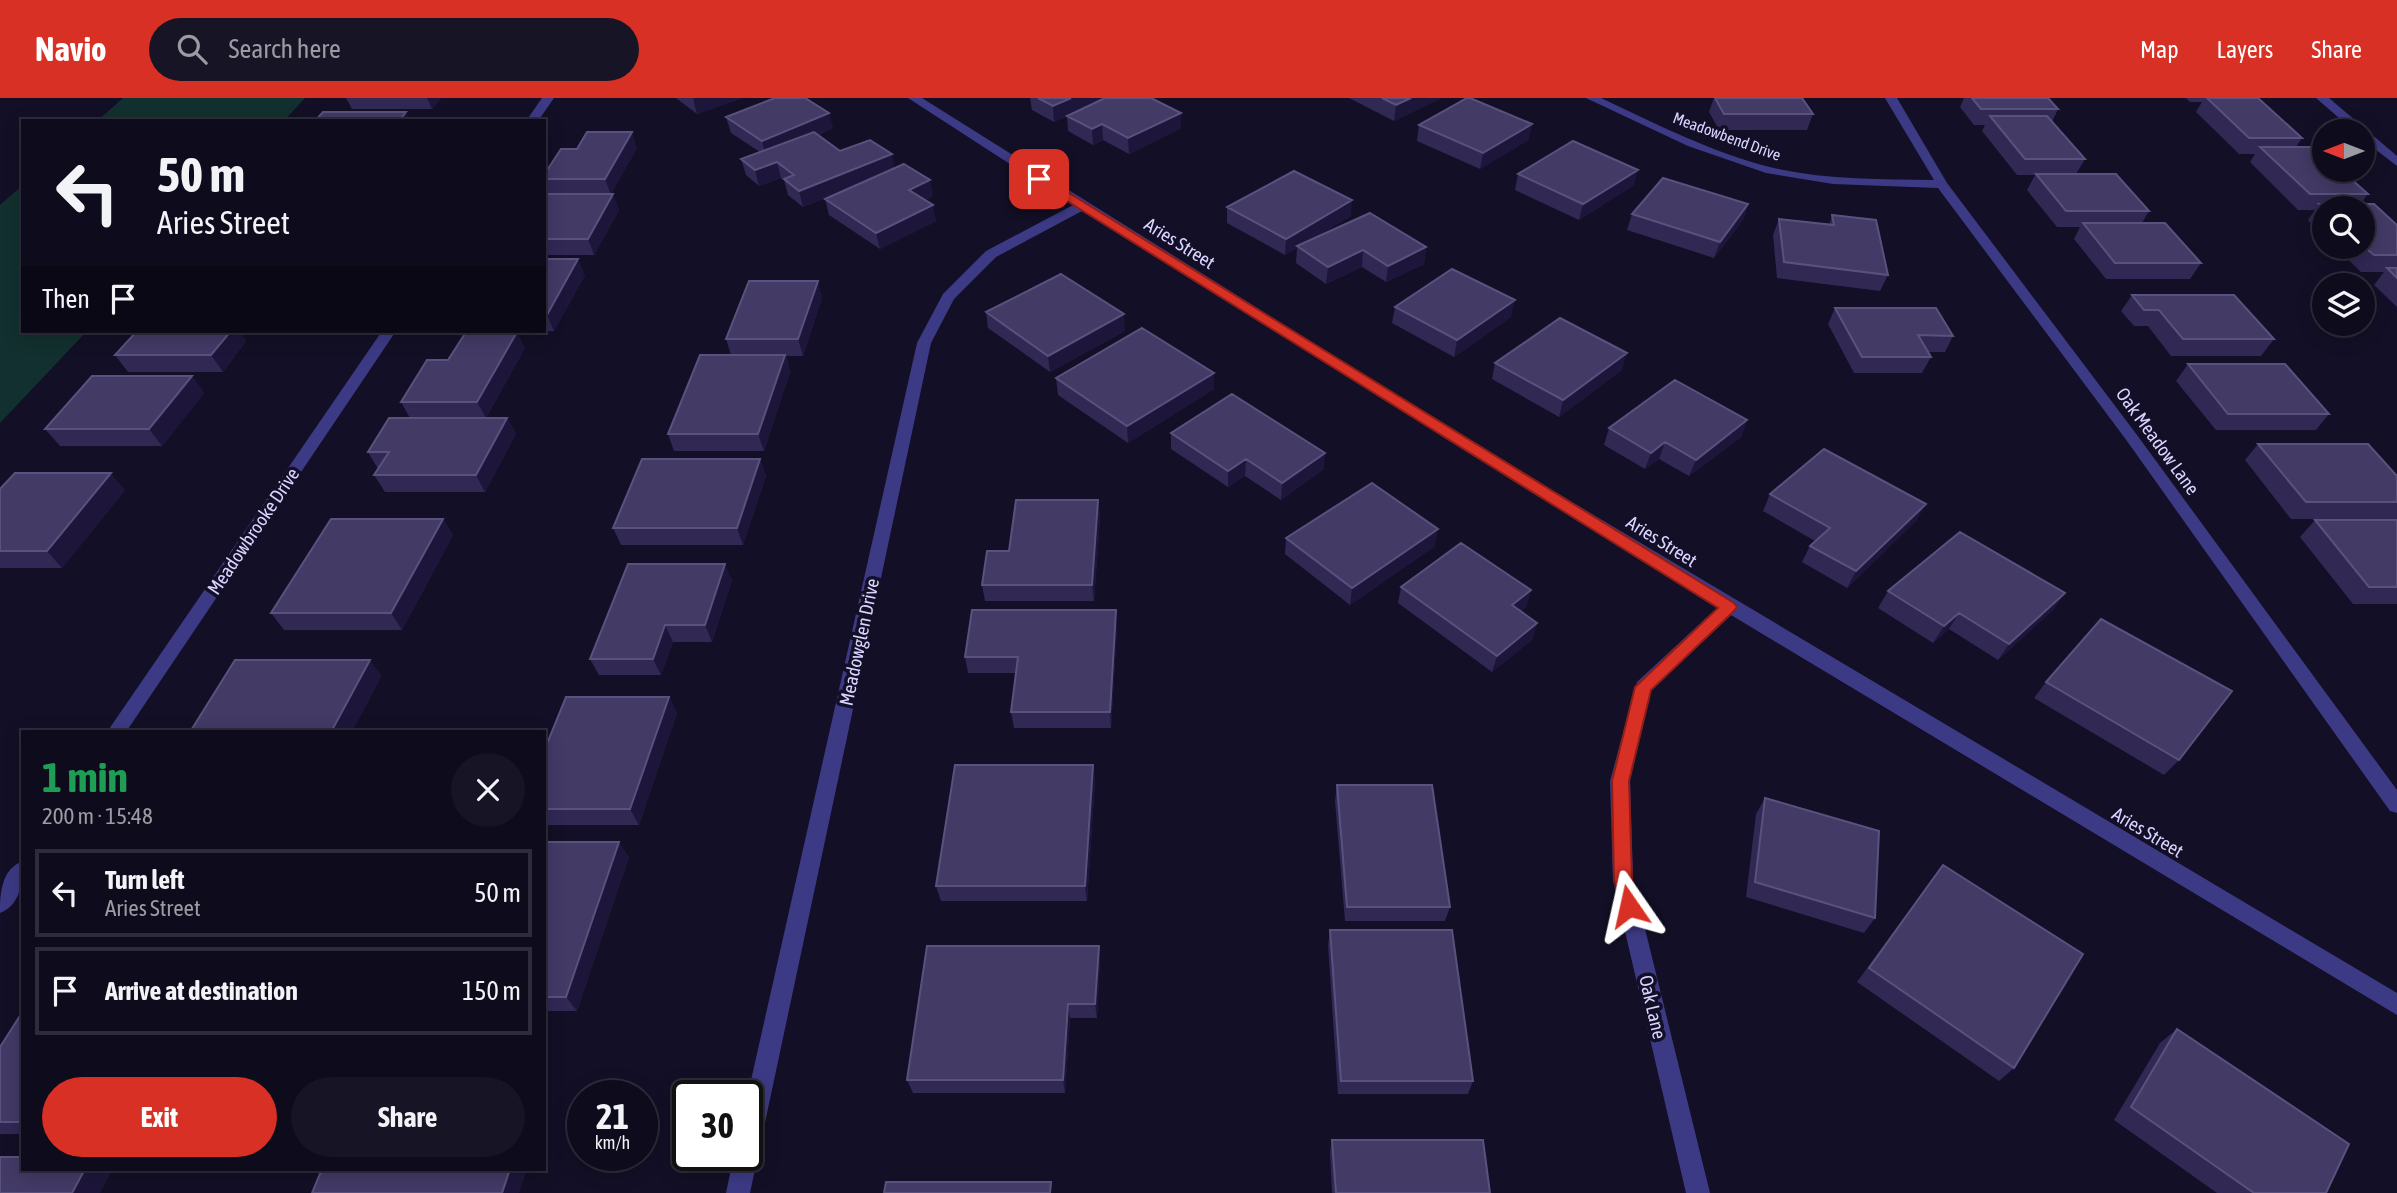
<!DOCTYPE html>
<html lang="en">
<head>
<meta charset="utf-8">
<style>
  :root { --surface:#0e0b1c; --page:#171425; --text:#f1f3f6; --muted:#9b9ba3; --line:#2e2b3b; --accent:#d93025 }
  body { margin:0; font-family:"Asap Condensed",sans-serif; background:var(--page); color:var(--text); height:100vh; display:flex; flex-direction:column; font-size:26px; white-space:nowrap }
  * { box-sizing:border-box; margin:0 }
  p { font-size:23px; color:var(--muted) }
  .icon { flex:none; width:38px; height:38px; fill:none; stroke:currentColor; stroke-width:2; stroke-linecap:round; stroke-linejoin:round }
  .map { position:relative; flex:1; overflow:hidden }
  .details { position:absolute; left:21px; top:632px; width:525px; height:441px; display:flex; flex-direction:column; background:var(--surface); border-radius:0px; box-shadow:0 4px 18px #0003,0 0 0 2px var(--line) }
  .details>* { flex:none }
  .top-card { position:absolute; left:21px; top:21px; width:525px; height:214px; border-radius:0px; box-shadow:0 4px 18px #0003,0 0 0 2px var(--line); background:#0e0b1c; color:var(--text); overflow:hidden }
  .needle { width:46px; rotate:270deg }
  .controls { position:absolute; left:2312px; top:21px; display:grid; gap:14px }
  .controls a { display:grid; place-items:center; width:63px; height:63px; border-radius:50%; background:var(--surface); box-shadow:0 4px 18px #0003,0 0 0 2px var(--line); font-size:35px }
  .speed { position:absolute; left:567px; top:982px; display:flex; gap:14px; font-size:35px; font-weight:700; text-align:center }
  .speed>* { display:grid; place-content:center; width:91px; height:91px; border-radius:50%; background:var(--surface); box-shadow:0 4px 18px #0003,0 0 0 2px var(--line); line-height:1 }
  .speed small { font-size:18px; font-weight:400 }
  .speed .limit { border:4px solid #111; border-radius:10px; background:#fff; color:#111 }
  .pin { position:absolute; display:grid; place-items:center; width:60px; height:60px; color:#fff; margin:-30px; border-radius:14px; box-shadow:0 4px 10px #0006 }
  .me { position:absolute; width:77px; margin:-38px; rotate:349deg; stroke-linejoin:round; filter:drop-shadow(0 0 5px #0008) }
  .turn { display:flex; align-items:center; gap:24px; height:147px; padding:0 21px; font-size:32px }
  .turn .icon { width:91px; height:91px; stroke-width:2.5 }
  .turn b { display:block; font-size:49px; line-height:60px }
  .then { display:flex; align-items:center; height:66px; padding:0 21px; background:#0003; gap:14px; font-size:26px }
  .round { display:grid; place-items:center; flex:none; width:74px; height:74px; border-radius:37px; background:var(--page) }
  .head { display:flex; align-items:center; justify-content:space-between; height:119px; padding:0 21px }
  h1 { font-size:42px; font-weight:700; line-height:52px; color:#1e9e55 }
  .action { display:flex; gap:14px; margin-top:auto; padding:14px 21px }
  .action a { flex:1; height:80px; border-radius:42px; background:var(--accent); color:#fff; font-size:28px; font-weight:700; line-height:80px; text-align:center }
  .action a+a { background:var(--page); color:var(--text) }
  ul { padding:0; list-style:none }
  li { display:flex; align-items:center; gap:21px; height:88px; margin:0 14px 10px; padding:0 7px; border:4px solid var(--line); border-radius:0px }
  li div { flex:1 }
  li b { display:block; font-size:26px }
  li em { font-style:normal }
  header { display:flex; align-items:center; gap:42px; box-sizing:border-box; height:98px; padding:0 35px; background:var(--accent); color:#fff }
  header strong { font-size:33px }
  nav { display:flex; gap:38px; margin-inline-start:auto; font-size:24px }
  .search { width:490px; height:63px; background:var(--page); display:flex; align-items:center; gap:18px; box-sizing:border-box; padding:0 24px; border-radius:38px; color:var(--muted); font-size:26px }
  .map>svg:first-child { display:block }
  .green { fill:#12302f }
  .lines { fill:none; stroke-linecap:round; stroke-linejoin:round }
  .street { fill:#3d3a85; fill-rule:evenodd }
  .wall { fill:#312854 }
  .shaded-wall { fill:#1d163a }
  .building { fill:#433a66; stroke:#5a527e; stroke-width:2 }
  .route { fill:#d93025; stroke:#8d1f18; stroke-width:2 }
  .labels { text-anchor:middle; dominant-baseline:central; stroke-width:7; stroke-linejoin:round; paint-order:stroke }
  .far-street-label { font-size:16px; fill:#d9d4ff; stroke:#130f26 }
  .street-label { font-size:19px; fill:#d9d4ff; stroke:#130f26 }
</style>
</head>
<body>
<header>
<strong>Navio</strong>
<div class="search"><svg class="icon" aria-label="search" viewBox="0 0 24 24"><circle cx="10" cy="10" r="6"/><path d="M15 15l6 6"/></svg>Search here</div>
<nav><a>Map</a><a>Layers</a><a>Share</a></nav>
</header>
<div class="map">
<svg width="2397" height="1095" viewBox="0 0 2397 1095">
  <rect width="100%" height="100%" fill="#130f26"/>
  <path class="green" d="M123 0H305L284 23H97Z
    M23 87V233H87L0 325V107Z"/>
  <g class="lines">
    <path class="street" d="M542 0H554L538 23H526Z
      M908 0H922L1471 344 2397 895V917L1731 517 1651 592 1630 683 1633 782 1710 1095H1686L1613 782 1610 683 1637 584 1718 509 1082 113 996 159 954 201 931 245 750 1095H726L734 1057H747V1000L917 245 943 196 986 153 1073 107Z
      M1586 0H1601C1657 26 1714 56 1774 70 1826 82 1881 81 1934 82L1885 0H1897L1947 85 2137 337 2397 692V715L2390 713 2127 343 1938 90 1833 86 1766 75 1688 48Z
      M2316 0H2329L2397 58V68L2362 41V33H2354Z
      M382 233H396L126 634H107Z
      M23 763C23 783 21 807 0 815 0 796 1 771 23 763Z"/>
  </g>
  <path class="wall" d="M346 0H441L432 11H352Z
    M676 0H742L697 16Z
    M1030 0H1151L1181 30 1129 56 1103 42 1093 47 1068 33 1067 18 1054 24 1032 12Z
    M1349 0H1441L1394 23Z
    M1714 0H1802L1813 16 1807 32H1719L1709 14Z
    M1964 0H2048L2058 11 2052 24 2085 61 2076 76 2149 113 2142 125 2201 165 2190 181H2106L2074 141 2080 129H2057L2027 92 2035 77H2017L1982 33 1985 27H1974L1960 9Z
    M2186 0H2258L2302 40 2296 49 2368 96 2360 106 2397 127V209L2374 187 2384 174H2361L2335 149H2362V110H2324V138L2308 122 2315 112H2298L2250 64 2255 56H2239L2196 14 2202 4H2190Z
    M726 19 833 30 818 37 840 53 894 70 933 98 925 102 936 123 880 151 829 117 825 101 850 90 803 109 788 97 784 82 781 80 759 88 746 77 741 61 760 54 731 35Z
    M1532 26 1528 42 1480 71 1417 43 1419 27Z
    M637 50 611 96 619 112 594 157H544V96H548L544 86V77Z
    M1518 76 1634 87 1579 122 1515 92Z
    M1748 106 1743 122 1714 160 1627 132 1632 116Z
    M1227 109 1351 118 1307 144 1426 149 1424 166 1386 184 1362 169 1326 186 1296 165 1297 150 1285 157 1227 125Z
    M1832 117 1888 177 1880 193 1777 180 1773 137 1779 121 1829 127Z
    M544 161 585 177 554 233H472H544Z
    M2132 197 2274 241 2261 258H2171L2148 228H2134L2121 213Z
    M822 200 803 258H786L790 274 764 353H674L668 336 731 257 726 241Z
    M1395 209 1511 219 1454 259 1392 225Z
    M1835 210 1953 238 1945 254H1928L1931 259 1922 275H1854L1828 226Z
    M986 214 1125 233 1050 274 988 230Z
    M137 233H239L246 243 223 274H128L115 257Z
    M525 250 486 320H507L516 336 485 394H385L374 377 378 371 368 354 410 320 401 304 448 262Z
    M1495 265 1622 272 1559 319 1492 281Z
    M2188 266 2329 316 2316 332H2216L2176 283Z
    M1214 275V291L1128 345 1058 297 1056 280Z
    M192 278 204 295 162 348H60L45 331Z
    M1747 322 1741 339 1689 378 1659 361 1645 371 1604 347 1609 330Z
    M1171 335 1324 371 1281 402 1245 378 1228 389 1171 351Z
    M2258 346 2397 378V421H2291L2245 362Z
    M760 361 766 378 743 447H621L613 430Z
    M0 391 125 392 62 470H0Z
    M1770 396 1917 422 1847 490 1802 464 1810 448 1815 443 1763 413Z
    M1098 402 1100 419 1094 503H985L982 487 1009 453Z
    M443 421 453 437 402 532H284L271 515Z
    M2315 422H2397V506H2353L2300 439Z
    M1286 440 1435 448 1350 507 1285 456Z
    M732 482 712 544H673L661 577H599L590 561Z
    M1401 489 1531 492 1526 509 1521 513 1533 541 1492 574 1398 505Z
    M1888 493 2065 495 2053 512 1998 562 1949 531 1933 545 1878 510Z
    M1117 529 1111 630H1014L1011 614 1016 575H968L965 559Z
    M2046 584 2179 662 2164 677 2034 600Z
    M669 599 677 615 639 727H544V653Z
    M1093 667 1095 683 1087 803H941L936 788Z
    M1337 687 1450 809 1445 823H1345L1335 703Z
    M1765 700 1875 820 1864 835 1746 799 1756 716Z
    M544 744 629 759 577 913H544Z
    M1943 767 2014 970 1999 983 1857 884 1931 782Z
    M1330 832 1473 983 1468 996H1338L1328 847Z
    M1100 862 1097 920H1070L1065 995H913L907 982Z
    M23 913V1036H0V949Z
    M2177 931 2326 1095H2217L2114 1022 2160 945Z
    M1332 1042 1490 1095H1332L1330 1054Z"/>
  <path class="shaded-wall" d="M427 0H441L432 11Z
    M695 0H742L697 16 693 1Z
    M1071 0H1106L1054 24 1053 8Z
    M1411 0H1441L1394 23 1396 7Z
    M406 14 410 23H399Z
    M829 15 833 30 766 58 762 43Z
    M1181 15V30L1129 56 1128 40Z
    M1102 26 1103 42 1093 47 1092 31Z
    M1532 26 1528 42 1480 71 1483 55Z
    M632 34 637 50 611 97 605 81Z
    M892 56 895 72 803 109 799 93Z
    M777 64 781 80 759 88 755 72Z
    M1638 72 1634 87 1579 122 1583 106Z
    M930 82 933 98 912 108 909 92Z
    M613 96 619 112 594 157 588 141Z
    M1352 102 1351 118 1285 157 1286 141Z
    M1748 106 1743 122 1714 160 1720 144Z
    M933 107 936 123 880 151 876 135Z
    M1426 149 1424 166 1386 184 1388 168Z
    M1363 152 1362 169 1326 186 1328 169Z
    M578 161 585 177 554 233 547 217Z
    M818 183 822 200 803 258 798 241Z
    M1515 202 1511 219 1454 259 1457 242Z
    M1124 216 1125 233 1050 274 1048 258Z
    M231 233H239L246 243 223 274 211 257Z
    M517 234 525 250 486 320 477 304Z
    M1627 255 1622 272 1559 319 1563 302Z
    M785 257 790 274 764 353 758 336Z
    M1214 275V291L1128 345 1127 328Z
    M192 278 204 295 162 348 149 331Z
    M507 320 516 336 485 394 476 377Z
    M1747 322 1741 339 1689 378 1696 362Z
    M1665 344 1659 361 1645 371 1651 355Z
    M1325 355 1324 371 1281 402 1282 385Z
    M760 361 766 378 743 447 737 430Z
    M1246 361 1245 378 1228 389V373Z
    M111 375 125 392 62 470 47 453Z
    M1098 402 1100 419 1094 503 1092 487Z
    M1926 406 1917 422 1847 490 1856 473Z
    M443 421 453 437 402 532 391 515Z
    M1438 431 1435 448 1350 507 1352 490Z
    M725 466 732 482 712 544 705 527Z
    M1531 492 1526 509 1507 524 1512 507Z
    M2065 495 2053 512 1998 562 2009 546Z
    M1116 512 1117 529 1111 630 1110 614Z
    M1959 515 1949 531 1933 545 1944 528Z
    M1537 525 1533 541 1492 574 1497 558Z
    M665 527 673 544 661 577 653 561Z
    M370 562 382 578 352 634H331Z
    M669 599 677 615 639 727 630 711Z
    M1093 667 1095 683 1087 803 1085 788Z
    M619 744 629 759 577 913 566 899Z
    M1099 848 1100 862 1097 920 1095 906Z
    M1068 906 1070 920 1065 995 1063 982Z
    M85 1071H113L100 1095H72Z
    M510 1071H527L519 1095H502Z"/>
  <path class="building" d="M775 0H805L829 15 762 43 726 19Z
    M1038 0H1071L1053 8Z
    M1105 0H1151L1181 15 1128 40 1102 26 1092 31 1067 18Z
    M1382 0H1411L1396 7Z
    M1467 0H1470L1532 26 1483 55 1419 27Z
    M1715 0H1802L1813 16H1724Z
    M1972 0H2048L2058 11H1981Z
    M2207 0H2258L2302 40H2249Z
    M323 14H406L399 23H315Z
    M1990 18H2047L2085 61H2025Z
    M587 34H632L605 81H544V77L561 51H577Z
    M814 34 840 53 870 42 892 56 799 93 784 81 794 77 777 64 755 72 741 61Z
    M1573 43 1638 72 1583 106 1518 76Z
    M2260 49H2315L2324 57V72H2341L2368 96H2310Z
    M904 66 930 82 909 92 933 107 876 135 825 101Z
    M1294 73 1352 102 1286 141 1227 109Z
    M2036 76H2116L2149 113H2066Z
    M1663 80 1748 106 1720 144 1632 116Z
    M544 96H613L588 141H544Z
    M2319 106H2374L2397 127V157H2374L2362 147V110L2324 111Z
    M1370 115 1426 149 1388 168 1363 152 1328 169 1297 148Z
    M1832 117 1876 122 1888 177 1784 164 1779 121 1834 127Z
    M2083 125H2165L2201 165H2115Z
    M544 161H578L547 217H544Z
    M2387 170H2397V180Z
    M1452 171 1515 202 1457 242 1395 209Z
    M1061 176 1124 216 1048 258 986 214Z
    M749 183H818L798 241H726Z
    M2132 197H2234L2274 241H2183L2159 212H2144Z
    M1835 210H1936L1953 238 1918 237 1931 259H1862Z
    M1560 220 1627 255 1563 302 1495 265Z
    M1142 230 1214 275 1127 328 1056 280Z
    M137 233H231L211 257H115Z
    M466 234H517L477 304H401L427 262H448Z
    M700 257H785L758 336H668Z
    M2188 266H2285L2329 316H2228Z
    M92 278H192L149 331H45Z
    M1675 282 1747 322 1696 362 1665 344 1651 355 1609 330Z
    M1232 296 1325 355 1282 385 1246 361 1228 373 1171 335Z
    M389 320H507L476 377H374L389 354H368Z
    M2258 346H2368L2397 378V404H2306Z
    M1824 351 1926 406 1856 473 1810 448 1830 430 1770 396Z
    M642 361H760L737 430H613Z
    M15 375H111L47 453H0V391Z
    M1372 385 1438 431 1352 490 1286 440Z
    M1016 402H1098L1092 487H982L987 453H1009Z
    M331 421H443L391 515H271Z
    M2315 422H2397V489H2369Z
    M1960 434 2065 495 2009 546 1959 515 1944 528 1888 493Z
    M1461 445 1531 492 1512 507 1537 525 1497 558 1401 489Z
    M628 466H725L705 527H665L653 561H590Z
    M972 512H1116L1110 614H1011L1018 559H965Z
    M2101 521 2232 593 2179 662 2046 584Z
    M235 562H370L331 634H190Z
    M566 599H669L630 711H544V653Z
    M955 667H1093L1085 788H936Z
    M1337 687H1432L1450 809H1347Z
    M1765 700 1879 733 1875 820 1755 784Z
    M544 744H619L566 899H544Z
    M1943 767 2083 856 2014 970 1869 870Z
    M1330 832H1452L1473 983H1341Z
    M927 848H1099L1095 906H1068L1063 982H907Z
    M23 913V1024H0V949Z
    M2177 931 2349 1046 2326 1095H2254L2131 1009Z
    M1332 1042H1483L1490 1095H1336Z
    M0 1059H23V1071H85L72 1095H0Z
    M322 1071H510L502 1095H312Z
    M886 1084H1051L1050 1095H884Z"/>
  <path class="route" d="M1035 79H1043L1734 505 1737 509 1734 513 1651 592 1629 683 1632 782 1638 808 1636 814 1629 817 1622 814 1614 782 1612 683 1635 589 1718 510 1035 83Z"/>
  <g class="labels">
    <g class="far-street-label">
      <text transform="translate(1727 38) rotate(20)">Meadowbend Drive</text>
    </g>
    <g class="street-label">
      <text transform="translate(1180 145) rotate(32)">Aries Street</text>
      <text transform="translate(2158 343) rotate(54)">Oak Meadow Lane</text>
      <text transform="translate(253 433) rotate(-56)">Meadowbrooke Drive</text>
      <text transform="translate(1662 443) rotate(32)">Aries Street</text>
      <text transform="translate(859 544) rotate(-78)">Meadowglen Drive</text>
      <text transform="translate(2148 734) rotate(31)">Aries Street</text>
      <text transform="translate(1653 909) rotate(77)">Oak Lane</text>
    </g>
  </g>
</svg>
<div class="controls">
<a><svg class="needle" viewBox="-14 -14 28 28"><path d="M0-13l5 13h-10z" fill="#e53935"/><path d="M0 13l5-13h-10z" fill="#9b9ba3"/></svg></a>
<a><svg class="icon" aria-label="search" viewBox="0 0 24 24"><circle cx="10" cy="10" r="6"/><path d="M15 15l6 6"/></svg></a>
<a><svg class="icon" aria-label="layers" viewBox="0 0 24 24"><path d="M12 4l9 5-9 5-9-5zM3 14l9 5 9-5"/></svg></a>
</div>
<div class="speed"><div>21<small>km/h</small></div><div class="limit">30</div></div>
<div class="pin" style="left:1039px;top:81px;background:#d93025"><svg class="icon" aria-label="arrive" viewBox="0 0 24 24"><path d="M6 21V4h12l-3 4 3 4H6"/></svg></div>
<svg class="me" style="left:1629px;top:808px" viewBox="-20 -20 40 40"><path d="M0-17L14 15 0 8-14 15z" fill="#d93025" stroke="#fff" stroke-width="4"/></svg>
<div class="top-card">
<div class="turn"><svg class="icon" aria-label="left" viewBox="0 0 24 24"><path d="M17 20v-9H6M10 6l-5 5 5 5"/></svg><div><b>50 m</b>Aries Street</div></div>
<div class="then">Then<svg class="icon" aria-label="arrive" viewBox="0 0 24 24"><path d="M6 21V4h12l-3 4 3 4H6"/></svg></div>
</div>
<section class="details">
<div class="head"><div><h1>1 min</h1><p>200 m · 15:48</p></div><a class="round"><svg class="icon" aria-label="close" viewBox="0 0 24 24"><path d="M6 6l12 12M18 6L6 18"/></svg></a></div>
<ul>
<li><svg class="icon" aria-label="left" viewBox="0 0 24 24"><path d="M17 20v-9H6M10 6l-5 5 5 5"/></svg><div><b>Turn left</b><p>Aries Street</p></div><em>50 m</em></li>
<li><svg class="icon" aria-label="arrive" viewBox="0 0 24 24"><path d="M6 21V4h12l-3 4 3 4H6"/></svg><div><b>Arrive at destination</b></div><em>150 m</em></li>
</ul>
<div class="action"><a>Exit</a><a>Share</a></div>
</section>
</div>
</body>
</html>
